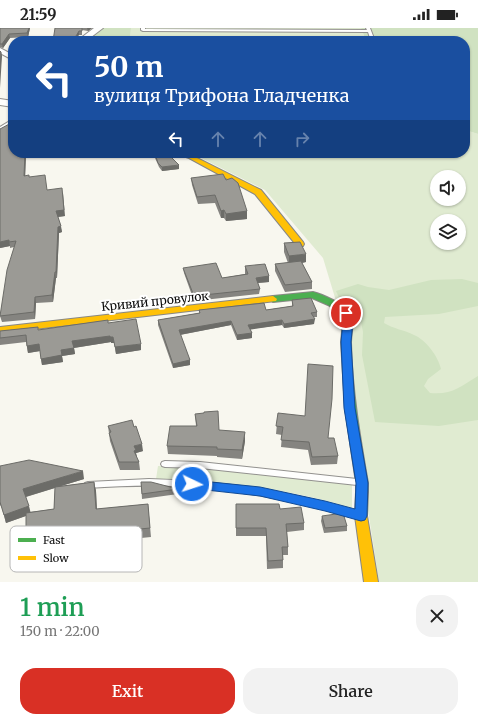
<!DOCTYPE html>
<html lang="en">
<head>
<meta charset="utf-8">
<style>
  :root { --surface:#fff; --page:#f2f2f2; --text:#222; --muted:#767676; --accent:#d93025 }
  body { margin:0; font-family:Merriweather,serif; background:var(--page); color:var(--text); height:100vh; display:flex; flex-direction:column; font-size:15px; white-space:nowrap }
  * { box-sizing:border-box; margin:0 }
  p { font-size:13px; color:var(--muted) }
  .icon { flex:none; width:22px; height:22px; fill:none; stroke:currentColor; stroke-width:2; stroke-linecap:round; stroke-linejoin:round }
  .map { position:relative; height:554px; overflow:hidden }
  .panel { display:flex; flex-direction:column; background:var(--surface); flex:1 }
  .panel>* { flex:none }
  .top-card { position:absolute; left:8px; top:8px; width:462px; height:122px; border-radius:16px; box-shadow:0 1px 3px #0004; background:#1a4fa0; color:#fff; overflow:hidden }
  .controls { position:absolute; left:430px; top:142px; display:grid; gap:8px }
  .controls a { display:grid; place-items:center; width:36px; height:36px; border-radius:50%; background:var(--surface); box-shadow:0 1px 3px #0004; font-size:20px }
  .pin { position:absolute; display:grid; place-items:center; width:34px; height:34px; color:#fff; margin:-17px; border:2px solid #fff; border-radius:50%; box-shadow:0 1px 4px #0007 }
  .me { position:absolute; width:44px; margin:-22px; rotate:94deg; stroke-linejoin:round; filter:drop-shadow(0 0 3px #0008) }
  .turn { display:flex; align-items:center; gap:14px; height:84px; padding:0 20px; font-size:18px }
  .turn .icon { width:52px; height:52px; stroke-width:2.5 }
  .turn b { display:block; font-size:28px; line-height:34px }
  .lanes { display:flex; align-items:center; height:38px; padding:0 20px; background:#0003; justify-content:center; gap:20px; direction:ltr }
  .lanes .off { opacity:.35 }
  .round { display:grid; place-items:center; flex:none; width:42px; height:42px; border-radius:16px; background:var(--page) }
  .summary { display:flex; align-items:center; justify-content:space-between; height:68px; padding:0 20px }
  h1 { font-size:24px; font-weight:600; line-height:30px; color:#1e9e55 }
  .cta { display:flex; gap:8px; margin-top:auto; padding:8px 20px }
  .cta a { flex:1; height:46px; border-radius:16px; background:var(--accent); color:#fff; font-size:16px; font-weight:600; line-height:46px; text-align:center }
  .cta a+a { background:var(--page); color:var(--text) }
  .status { display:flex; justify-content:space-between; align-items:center; height:28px; padding:0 20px; background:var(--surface); direction:ltr }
  .status svg { height:11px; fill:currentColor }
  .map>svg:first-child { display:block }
  .green { fill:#e0ebd1; fill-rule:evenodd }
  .forest { fill:#d0e2c1 }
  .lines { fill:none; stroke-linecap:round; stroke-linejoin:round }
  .lane-casing { stroke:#92918e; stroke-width:2 }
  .street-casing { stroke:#92918e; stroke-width:2 }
  .fast-casing { stroke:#888884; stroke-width:2 }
  .slow-casing { stroke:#888884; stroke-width:2 }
  .lane { fill:#fefefd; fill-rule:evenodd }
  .street { fill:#fefefd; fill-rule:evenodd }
  .fast { fill:#4caf50; fill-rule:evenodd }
  .slow { fill:#ffc107; fill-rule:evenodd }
  .wall { fill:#858480; fill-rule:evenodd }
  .shaded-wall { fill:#6c6c68 }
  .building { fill:#9b9a95; stroke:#6c6c68 }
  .route { fill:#1a73e8; stroke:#114b97 }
  .labels { text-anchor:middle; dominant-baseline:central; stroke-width:4; stroke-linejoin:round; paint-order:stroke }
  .street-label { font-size:12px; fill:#0b0b0b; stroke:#fff }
  .key { fill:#fff; stroke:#b6b6b6; stroke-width:1 }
  .key-label { font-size:11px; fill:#0b0b0b }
</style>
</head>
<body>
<div class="status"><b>21:59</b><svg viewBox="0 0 49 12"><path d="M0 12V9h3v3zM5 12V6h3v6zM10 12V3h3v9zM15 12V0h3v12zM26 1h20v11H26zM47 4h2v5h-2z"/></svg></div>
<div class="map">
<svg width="478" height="554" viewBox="0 0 478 554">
  <rect width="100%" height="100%" fill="#f8f7ef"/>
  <path class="green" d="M131 0H361L366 13H130Z
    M465 102 478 106V554H379L336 273 323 230 265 162 195 127 186 125H465ZM437 149H459V171H437ZM437 193H459V215H437Z
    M158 438 201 439 345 455 352 457V481C293 459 219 456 156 451Z"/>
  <path class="forest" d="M103 0H131L130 13H84Z
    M361 0H478V106L465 102V13H366Z
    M462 251 478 255V278L439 286 385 289 384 295C394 301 404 302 414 307 426 312 438 328 441 341L428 351 424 358 430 365C452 367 460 359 478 348V392L439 398 375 394 362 327 363 304 359 283 340 272 336 263 358 256 368 259 389 262 431 252Z"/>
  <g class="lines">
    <g class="lane-casing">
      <path id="lane" d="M141 0H145V1L367 2 366 0H370L375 13H371L368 4 143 3 141 2Z
        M165 433 200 434 357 451 360 452 361 454 360 456 357 457 200 440 165 439 162 438 161 436 162 434Z
        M149 451C220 453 292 462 359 485L360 487 359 489 356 490C296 473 235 460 173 458 145 457 117 458 88 460L85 459 84 457 85 455 88 454Z"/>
    </g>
    <g class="street-casing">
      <path id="street" d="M94 0H103L86 13H77Z
        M0 20 13 27V32L0 25Z
        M0 71 13 73V79L0 77Z
        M13 91V98L0 106V99Z"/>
    </g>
    <g class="fast-casing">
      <path id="fast" d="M313 264C322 266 346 277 350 285 355 293 351 305 351 315 352 362 360 409 368 455V464L366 467 362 469 358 467 356 464V455L345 380 341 314 343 293 342 286 328 277 312 270 273 274 269 271 273 268Z"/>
    </g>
    <g class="slow-casing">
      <path id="slow" d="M174 125H184L193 128 261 162 303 214 304 216 303 218H297L255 166 189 130Z
        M273 268 277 271 276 273 0 305V299Z
        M362 459 366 461 368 464 367 488 378 554H364L355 488 356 464 358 461Z"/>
    </g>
    <use href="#lane" class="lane"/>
    <use href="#street" class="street"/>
    <use href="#fast" class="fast"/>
    <use href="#slow" class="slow"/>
  </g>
  <path class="wall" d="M0 0H30L28 9 10 10 3 20 0 19Z
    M55 0H92L88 3 82 2V7H79Z
    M13 94 26 125 25 148 29 149 47 162 65 188 58 189 62 204 59 205 57 250H56L53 274 36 275 35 291 2 294 0 288 14 219 10 220V218L0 220Z
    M155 126 179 141 162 143 159 139 155 130Z
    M191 150 226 152 247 183V191L226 193 224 190H221L215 175 198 176 192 157Z
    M284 215 306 234 302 235 312 254V261L285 264 275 243V236L288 235 284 224Z
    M245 238 269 248V254L258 255 260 261 259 266 194 273 184 245 183 240 222 250 245 246Z
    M292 272 317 284V289H313L314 296 284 300 282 297 250 301 252 305V310L237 312 231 297 180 307 190 332V337L173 340 158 297V292L199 285V282H266L292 278Z
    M108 295 141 322 116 326 114 315H111V314L74 320 75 326 62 328 63 334 42 337 40 323 28 325 26 314 0 317V303L38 299V302Z
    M278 385 328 410 338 428 337 436 311 437 308 422 281 419 282 407 276 406Z
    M195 386 219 402 245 413 242 431 217 429V428L168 426 167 418 196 398Z
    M108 398 143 423 136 425 137 430 139 434 140 442H120L110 413Z
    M0 438 84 451 61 458 94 454 96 463 97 481 148 476 151 509 131 511 132 529 106 532 104 514 73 518 72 512 28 519 26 510V488L6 495 1 477 0 478ZM55 460 54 481 30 484 26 469Z
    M141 454 178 461V466L142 471Z
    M236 476 280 481 304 495V502L287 504 288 519V527H283V540L267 541 266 508H236Z
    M322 488 347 498V503L324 505 321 493Z"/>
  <path class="shaded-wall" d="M29 0H30L28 9 27 5Z
    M87 0H92L88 3Z
    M79 3V7L75 13H73Z
    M9 6 10 10 3 20 2 16Z
    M1 24 2 28 0 60V44Z
    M25 125H26L25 153 24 148Z
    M179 137V141L162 143V139Z
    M63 165 65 188 57 189 56 183Z
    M224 182V190H221V183Z
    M247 183V191L226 193V186Z
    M61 198 62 204 59 205 57 250 56 244 58 199Z
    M9 212 10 218 0 220V214Z
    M306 226V234L289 237V228Z
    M55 244 56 250 53 274 52 267Z
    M269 248V254L256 255V250Z
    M35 269 36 275 35 291 34 284Z
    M315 291 314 296 284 300V296Z
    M282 292V297L248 302V297Z
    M231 293V297L179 307V302Z
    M252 305V310L237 312V307Z
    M110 308 113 309 114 315H111V314L73 320 72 313Z
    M39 316 40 323 28 325 27 318Z
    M141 316V322L116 326 115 319Z
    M74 320 75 326 62 328 63 334 42 337 41 331 61 322Z
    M190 332V337L173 340V336Z
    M245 404V413L242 431V422Z
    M142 416 143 423 136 425 137 430 134 423V418Z
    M83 443 84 451 25 469 23 461Z
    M94 454 96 463 97 490 96 481Z
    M29 478 31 486 6 495 4 487Z
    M130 502 131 511 132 529 131 520Z
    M71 503 72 512 28 519 26 510Z"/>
  <path class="building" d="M0 0H29L27 5 9 6 2 16H0Z
    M55 0H82V3H79L73 13H53Z
    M0 23 1 24 0 44Z
    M13 94V125H25L24 148 29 147V149L45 147 47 162 62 160 64 182 56 183 61 198 58 199 56 244H55L52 267 35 269 34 284 0 288 7 242 16 213 9 214V212L0 214V101Z
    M161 125H167L179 137 162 139 158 135 155 126Z
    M223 146 226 152 232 150 238 155 247 183 226 186 224 182 221 183 215 167 197 169 191 150Z
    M300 214 306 226 289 228 284 215Z
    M301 233 312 254 285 257 275 236Z
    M216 235 222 250 248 246 245 238 265 236 269 248 256 250 260 261 194 268 183 240Z
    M311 270 317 284 311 285 315 291 284 296 282 292 248 297 252 305 237 307 231 293 179 302 190 332 173 336 158 292 200 285 199 282 264 275 266 282 293 278 292 272Z
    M136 291 141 316 115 319 113 309H110V308L72 313 74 320 61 322 62 327 41 331 39 316 27 318 26 307 0 310V303L38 299V302L108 292V295Z
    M308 336 333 338 332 371 328 410H334L338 428 312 429 309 414 281 412 283 399 276 398 278 385 305 388Z
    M218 383 219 402 245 404 242 422 217 421V419L167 418 170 398H197L195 386 204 385V384Z
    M132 392 134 399 136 398 142 416 134 418 136 422 134 423 139 434H119L109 405 111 404 108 398Z
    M29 432 83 443 23 461 29 478 4 487 0 474V438Z
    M94 454 96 481 148 476 150 500 130 502 131 520 105 523 104 506 71 510V503L26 510V485L54 481 55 459Z
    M141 454H151L178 461 142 466Z
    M236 476H279L280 481 301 479 304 495 286 496 288 519H282L283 532 268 533 266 500H236Z
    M343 485 347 498 325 500 322 488Z"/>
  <path class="route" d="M346 282 351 285 353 293 351 314 355 380 368 455 367 488 365 492 361 493 325 483 260 468 188 460 187 456 188 453 192 452 260 459 325 473 355 481 356 455 344 380 341 314 343 293 341 285Z"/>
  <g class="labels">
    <g class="street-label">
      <text transform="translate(155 273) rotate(-6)">Кривий провулок</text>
    </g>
  </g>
  <rect x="10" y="498" width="132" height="46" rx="6" class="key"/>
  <rect x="18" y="510" width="18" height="4" fill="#4caf50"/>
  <rect x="18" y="528" width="18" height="4" fill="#ffc107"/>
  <g class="key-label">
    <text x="43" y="516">Fast</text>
    <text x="43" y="534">Slow</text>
  </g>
</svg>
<div class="controls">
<a><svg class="icon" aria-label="sound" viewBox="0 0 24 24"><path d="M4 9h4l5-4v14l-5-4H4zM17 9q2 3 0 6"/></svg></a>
<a><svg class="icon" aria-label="layers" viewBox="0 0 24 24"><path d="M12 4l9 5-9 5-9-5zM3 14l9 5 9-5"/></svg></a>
</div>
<div class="pin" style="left:346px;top:285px;background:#d93025"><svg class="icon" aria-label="arrive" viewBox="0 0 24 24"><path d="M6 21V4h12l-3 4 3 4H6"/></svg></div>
<svg class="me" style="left:192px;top:456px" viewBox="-20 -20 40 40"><circle r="17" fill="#1a73e8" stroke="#fff" stroke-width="3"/><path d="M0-11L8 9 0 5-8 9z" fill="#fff"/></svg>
<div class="top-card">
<div class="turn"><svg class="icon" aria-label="left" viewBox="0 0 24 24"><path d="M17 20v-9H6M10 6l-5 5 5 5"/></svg><div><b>50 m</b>вулиця Трифона Гладченка</div></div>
<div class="lanes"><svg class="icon" aria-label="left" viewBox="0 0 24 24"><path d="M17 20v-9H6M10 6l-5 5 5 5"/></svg><svg class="icon off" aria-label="ahead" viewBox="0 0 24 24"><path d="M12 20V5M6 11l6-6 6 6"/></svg><svg class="icon off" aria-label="ahead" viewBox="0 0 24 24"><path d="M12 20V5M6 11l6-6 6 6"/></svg><svg class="icon off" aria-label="right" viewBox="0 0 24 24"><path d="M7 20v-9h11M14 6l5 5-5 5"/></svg></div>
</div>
</div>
<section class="panel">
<div class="summary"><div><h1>1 min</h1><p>150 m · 22:00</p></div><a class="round"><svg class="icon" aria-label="close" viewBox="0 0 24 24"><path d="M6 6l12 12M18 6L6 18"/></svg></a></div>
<div class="cta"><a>Exit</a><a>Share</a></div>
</section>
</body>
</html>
